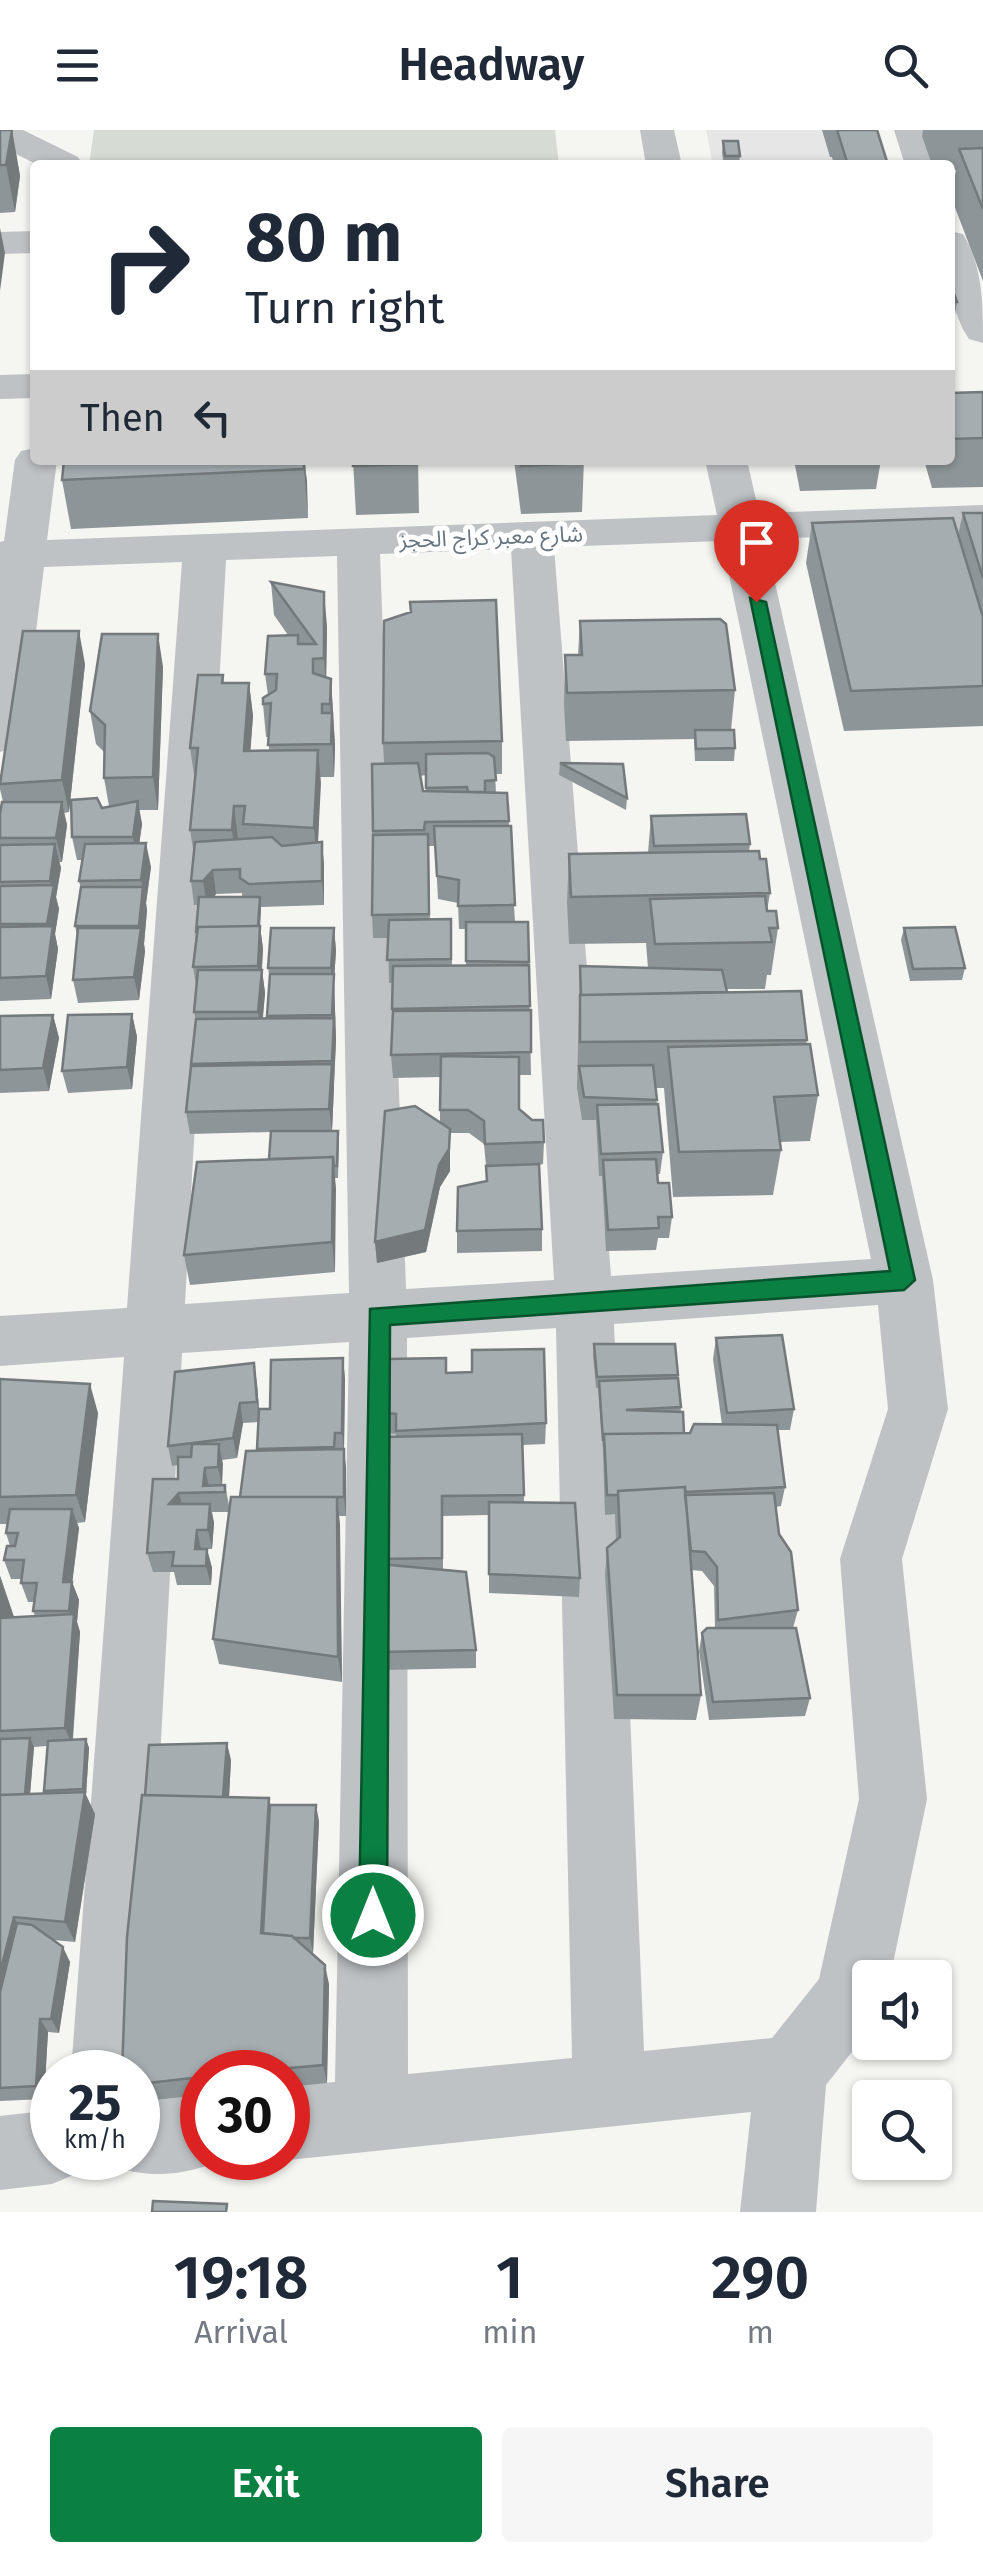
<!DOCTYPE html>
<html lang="en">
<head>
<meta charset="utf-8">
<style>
  :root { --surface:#fff; --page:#f6f6f7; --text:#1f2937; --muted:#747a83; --accent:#0b8043 }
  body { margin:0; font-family:"Fira Sans","Noto Sans Arabic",sans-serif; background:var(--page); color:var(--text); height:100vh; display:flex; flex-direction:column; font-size:38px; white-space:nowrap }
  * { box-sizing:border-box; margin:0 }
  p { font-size:32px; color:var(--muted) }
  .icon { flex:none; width:55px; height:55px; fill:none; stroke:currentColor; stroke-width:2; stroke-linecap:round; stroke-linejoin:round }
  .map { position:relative; height:2082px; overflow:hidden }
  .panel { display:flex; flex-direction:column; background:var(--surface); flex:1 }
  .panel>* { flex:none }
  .hud { position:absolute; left:30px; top:30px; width:925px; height:305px; border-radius:10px; box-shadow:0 2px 8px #0004; background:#fff; color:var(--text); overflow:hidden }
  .buttons { position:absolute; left:852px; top:1830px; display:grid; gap:20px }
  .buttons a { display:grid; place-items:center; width:100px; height:100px; border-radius:10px; background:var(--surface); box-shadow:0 2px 8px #0004; font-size:50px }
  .speed { position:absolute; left:30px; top:1920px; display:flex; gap:20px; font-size:50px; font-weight:700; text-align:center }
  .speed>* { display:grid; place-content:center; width:130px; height:130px; border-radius:50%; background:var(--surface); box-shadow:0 2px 8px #0004; line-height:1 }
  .speed small { font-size:25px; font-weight:400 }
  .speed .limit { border:15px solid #d22; background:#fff; color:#111 }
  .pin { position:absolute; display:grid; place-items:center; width:85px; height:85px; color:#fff; margin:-102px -42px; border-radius:50% 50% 50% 0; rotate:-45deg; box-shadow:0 0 10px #0007 }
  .pin .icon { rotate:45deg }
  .me { position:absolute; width:110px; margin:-55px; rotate:0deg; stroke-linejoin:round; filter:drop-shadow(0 0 8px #0008) }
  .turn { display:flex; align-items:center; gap:35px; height:210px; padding:0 50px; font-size:45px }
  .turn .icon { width:130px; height:130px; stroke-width:2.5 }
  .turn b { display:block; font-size:70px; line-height:85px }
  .then { display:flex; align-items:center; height:95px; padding:0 50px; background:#0003; gap:20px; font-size:38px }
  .eta { display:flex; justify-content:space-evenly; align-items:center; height:170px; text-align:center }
  .eta b { font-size:60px; font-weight:600; line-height:70px }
  .cta { display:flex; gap:20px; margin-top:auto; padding:20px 50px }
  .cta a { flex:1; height:115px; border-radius:10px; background:var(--accent); color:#fff; font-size:40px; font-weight:600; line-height:115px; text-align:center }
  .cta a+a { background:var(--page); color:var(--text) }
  header { display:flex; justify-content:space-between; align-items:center; height:130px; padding:0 50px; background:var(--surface); font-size:45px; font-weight:600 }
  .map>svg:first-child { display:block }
  .built { fill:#e5e6e5 }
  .green { fill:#d6dbd3 }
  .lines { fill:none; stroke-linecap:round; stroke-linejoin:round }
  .minor { fill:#bec2c5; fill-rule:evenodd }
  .wall { fill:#8e9598; fill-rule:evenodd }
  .shaded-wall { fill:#74797c }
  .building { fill:#a5adb1; stroke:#74797c; stroke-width:2.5 }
  .route { fill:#0b8043; stroke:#07532c; stroke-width:2.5 }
  .labels { text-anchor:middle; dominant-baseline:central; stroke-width:10; stroke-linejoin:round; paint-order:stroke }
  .far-street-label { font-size:22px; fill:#667580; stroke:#fff }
</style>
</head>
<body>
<header><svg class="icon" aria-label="menu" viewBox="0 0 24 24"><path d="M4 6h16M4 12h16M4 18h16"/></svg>Headway<svg class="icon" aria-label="search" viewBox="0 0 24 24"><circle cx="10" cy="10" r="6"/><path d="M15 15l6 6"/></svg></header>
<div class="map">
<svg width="983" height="2082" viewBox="0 0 983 2082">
  <rect width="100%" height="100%" fill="#f5f5f1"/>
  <path class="built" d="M706 0H879L890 35H713Z"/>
  <path class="green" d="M94 0H555L559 35H89Z"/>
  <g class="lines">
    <path class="minor" d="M0 0H23L78 27 83 35H38L0 16Z
      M640 0H674L682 35H646Z
      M894 0H928L941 35H905Z
      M35 101V123L0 124V102Z
      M950 101 963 104C983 137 983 174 983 213L969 209C947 176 950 139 950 101Z
      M35 244V268L0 269V245Z
      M35 318V330H57L47 410 717 385 705 330H747L759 383 983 375V401L765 409 933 1150 948 1279 902 1429 927 1669 890 1848H870V1899L826 1955 816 2082H740L751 1982 288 2030 283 2028H288V1956L335 1952 349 1212 182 1223 143 1942 138 1956V1942H71L124 1227 0 1236V1186L127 1178 182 432 44 437 23 606 16 617 0 622V412L4 411 15 330 21 321ZM722 411 871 1129 611 1146 554 417ZM511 419 554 1150 406 1159 380 424ZM337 426 349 1163 185 1174 226 430ZM878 1175 888 1279 840 1429 859 1669 819 1849 772 1908 644 1921 614 1194ZM556 1198 572 1928 408 1944 407 1208Z
      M202 1965V2028H228C190 2044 150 2051 112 2035L109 2028H138V1972Z
      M52 1980V2028H85L78 2043 52 2054 0 2060V1986Z"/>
  </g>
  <path class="wall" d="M0 0H12L20 46 15 82 0 83Z
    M822 0H877L888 35H834L832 27H830Z
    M923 0H983V151L951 67 956 40H950V35H932L922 6Z
    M723 11 740 26 739 35H724L722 23Z
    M950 152 957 172 955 184 950 185Z
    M983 262V357L932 358 924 330H950V263Z
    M305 330 308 388 71 399 62 350Z
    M353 330H418L419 383 356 385Z
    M514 330H584L582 382 521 384Z
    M794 330H881L876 359 800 361Z
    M963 383H983V596L844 601 806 433 812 393 958 405Z
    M271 452 327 496 326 547 331 549 335 616 334 647H320L318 713 322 712 324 736V775L261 777 260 796 263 819 262 840 265 863 263 888H267L270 850 268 838 334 798 336 821 334 850 336 910 332 1001H338L339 1013 338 1048H335V1142L190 1155 184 1125 269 1029 271 1002 190 1004 186 982 196 891 194 882 196 855 193 837 198 775H194L191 751 194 725 190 700 195 651 190 618 223 545 224 553H249L253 586 250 621 269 620V607H266L263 574 268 565 265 544 288 505 274 485ZM242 763V767H214L216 764Z
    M580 491 735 560 731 600 735 618 734 631H695L694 609 566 611 564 574 565 525H578Z
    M85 534 69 682 64 683 67 695 62 732H59L61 738 56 767 59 779 55 804 58 819 51 869 0 871V684L3 672 0 659V646Z
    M163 537 158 680H139L142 694 139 713 151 737 146 773 147 780 144 814 145 821 139 870 78 873 73 850 77 805 75 796 81 759 79 751 83 730H77L72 707 109 676 104 648V622L96 614 90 581Z
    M502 611V644H495L496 663H507L515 792H528L531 945H519V979L544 1012 543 1034 539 1035 542 1099V1121L457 1123V1101L487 1051 486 1036 484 1014 469 1003H450V1041L440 1057 426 1122 377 1133 375 1112 440 992V947L393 948 391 925 393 853H389L388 808H373L372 785V634L384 633 383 613ZM426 645V661H423L420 646ZM429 716H435L438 769 458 773 459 799H466V835H452L451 789 430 790Z
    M560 633 627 668 626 680 559 645Z
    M651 686 750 714 749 721 760 729 770 763 767 781 778 798 771 845H767L765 859H726L727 862 807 910 806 914 818 965 810 1011 780 1012 781 1020 773 1065 673 1067 664 958H655L663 1022 660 1044H658V1053L672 1087 669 1108H658L656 1120 606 1121 602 1046H599L596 990H582L577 958 580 836 648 838 646 813 569 814 567 772 569 724 648 723Z
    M904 798 965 838 962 850 910 851 901 810Z
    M132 884 137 907 132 959 68 963 62 941Z
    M53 885 59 908 49 961 0 963V886Z
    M716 1208 794 1279 790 1300H778L785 1357 781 1376 776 1377 779 1404 798 1480 793 1498 810 1568 805 1586 709 1590 699 1521 702 1503 715 1498 714 1456 702 1441 691 1440 701 1565 696 1590 614 1589 605 1445 607 1418 616 1411 615 1384 605 1385 603 1321 598 1258H596L593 1225 594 1214 678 1245 681 1282 684 1303H690L722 1295 713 1229Z
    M343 1228 345 1249 344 1319 346 1339V1386H339L342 1552 219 1534 213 1509 229 1382H212L214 1393 212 1419H207L212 1438 211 1455H177L174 1442H153L147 1423 178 1349V1335L172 1336 168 1316 257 1254 259 1279H270ZM258 1292 257 1321 240 1367 229 1375 225 1355 222 1356V1330L237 1328 243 1293Z
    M446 1243 546 1293 545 1314 523 1315 524 1372 580 1448 579 1467 489 1463V1385L443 1386V1440L476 1520V1538L384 1540 382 1522V1429L396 1306V1304L388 1303 386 1283Z
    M0 1249 98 1283 85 1392 77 1393 79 1398 72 1452 79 1470 77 1492 80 1502 73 1610 86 1609 89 1618 86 1665 95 1684 75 1812 53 1810 70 1832 59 1903 48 1902 44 1969 0 1971V1446L14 1487 35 1486 33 1481 34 1472H28L21 1453V1449H11L4 1430 10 1416 6 1403 7 1394H0ZM47 1616 45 1663 30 1664 34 1617Z
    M231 1630 229 1667 270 1675 319 1691 313 1823H311L329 1854 327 1953 288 1957V1942H202V1965L138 1972 145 1665Z"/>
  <path class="shaded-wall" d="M12 0 20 46 15 82 6 35Z
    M0 98 5 123 0 161Z
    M304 330 307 350 308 388 304 339Z
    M324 462 327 496 326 562 324 528Z
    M79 501 85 534 69 682 62 650Z
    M158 504 163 537 158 680 153 647Z
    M331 549 335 616 334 647 330 574Z
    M249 553 253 586 248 654 244 621Z
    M318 620 321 653 317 731 314 698Z
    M138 671 142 694 137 731 133 707Z
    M62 672 67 695 62 732 56 708Z
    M234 676 238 709 236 732 232 700Z
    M322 712 324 736V775L322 751Z
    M146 713 151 737 146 773 147 780 144 814 145 821 139 870 134 847 140 803 139 796 143 758 141 750Z
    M55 714 61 738 56 767 59 779 55 804 58 819 51 869 46 846 51 809 47 794 52 763 50 751Z
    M213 740 216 764 207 775 203 751Z
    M260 767 261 779 260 796 263 819 261 849 262 840 265 863 261 904 258 882 260 859 258 836Z
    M334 798 336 821 334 850 336 910 334 953 332 931 333 902 331 838Z
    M132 884 137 907 132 959 127 937Z
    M53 885 59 908 49 961 43 938Z
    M332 934 334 957 332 1001 329 979Z
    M450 999V1041L440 1057 426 1122 377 1133 375 1112 439 1035Z
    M333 1027 336 1058 335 1142 332 1112Z
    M343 1228 345 1249 344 1319 346 1339V1386L344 1367V1323L342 1303Z
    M254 1233 257 1254 260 1292 257 1272Z
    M90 1254 98 1283 85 1392 76 1365Z
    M240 1273 243 1293 237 1328 233 1308Z
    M219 1314 223 1334 222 1357 218 1337Z
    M205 1338 209 1357 203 1356Z
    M179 1363 184 1383 169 1374Z
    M337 1367 340 1394 342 1552 338 1527Z
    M210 1374 214 1393 212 1419 208 1400Z
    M72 1379 79 1398 70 1471 63 1452Z
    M197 1400 201 1419 200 1438 195 1419Z
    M207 1419 212 1438 211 1455 206 1436Z
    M0 1446 14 1487 0 1497Z
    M72 1452 79 1470 77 1492 80 1502 72 1615 65 1598 73 1491 69 1481Z
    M30 1608 34 1617 28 1689 24 1680Z
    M86 1609 89 1618 86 1665 95 1684 75 1812 65 1792 85 1664 83 1659Z
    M227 1613 231 1630 228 1686 223 1670Z
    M269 1668 274 1691 268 1808 261 1803Z
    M316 1675 319 1691 313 1823 310 1808Z
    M14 1787 25 1808 0 1898V1843Z
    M63 1817 70 1832 59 1903 51 1889Z
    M325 1835 329 1854 327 1953 323 1935Z
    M40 1889 48 1902 44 1969 36 1956Z"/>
  <path class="building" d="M0 0H12L6 35H0Z
    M837 0H877L888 35H848Z
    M723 11H738L740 26H725Z
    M983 18V79L959 19Z
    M950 152 957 172H950Z
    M983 262V308L950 309V263Z
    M64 330H304V339L62 350Z
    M353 330H418V334L353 336Z
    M521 330H584V333L521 336Z
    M963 383H983V448Z
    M953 388 983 487V556L851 561 812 393Z
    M271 452 324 462V528L313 529V543L331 549 330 574H322V583H332L331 614 268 615 271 573 263 574V568L276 560 277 544H265L268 506 298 505V514H316Z
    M496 470 502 611 383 613 384 491 411 482 410 472Z
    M720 489 726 494 735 560 567 563 565 525H582L580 491Z
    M23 501H79L62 650 0 654Z
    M102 504H158L153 647 104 648 105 595 90 581Z
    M198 545H223L222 553H249L244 621 318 620 314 698 243 694 245 676H234L232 700H190L198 618H190Z
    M695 600H734L735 618 696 619Z
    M488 623 494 627 496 650 485 651V662H468L467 657 426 658V624Z
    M418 633 423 661 507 663 509 691 425 692 424 700 373 701 372 634Z
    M560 633 623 634 627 668Z
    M97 668 102 678 138 671 133 707H72L71 670Z
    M2 672H62L56 708H0V684Z
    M746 684 750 714 654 716 651 686Z
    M434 696H511L515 775 458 776 459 750 437 746Z
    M428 704 429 784 372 785 373 705Z
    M272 707 282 716 322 712V751L249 754 240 748V739L213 740 203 751H191L195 712Z
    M146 713 141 750 79 751 85 714Z
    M55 714 50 751 0 752V715Z
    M759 721 760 729H766L770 763 571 767 569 724Z
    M54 755 47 794H0V756Z
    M81 757H143L139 796H75Z
    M765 766 767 781H776L778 798H769L772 812 655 814 650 769Z
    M199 767H260L258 796 198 797 197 802H196Z
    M451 789V829L387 830 389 790Z
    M466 792H528L529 832 466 831Z
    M53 796 46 846 0 848V797Z
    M260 796 258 836 193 837 198 797Z
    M955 797 965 838 913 839 904 798Z
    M78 798H141L134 847 73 850Z
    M271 798H334L331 838H268Z
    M529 835 530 876 392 879 393 836Z
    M580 836 722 840 727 862 581 865Z
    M198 840H262L258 882H194Z
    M270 844H334L332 885 267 886Z
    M801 861 807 910 580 912V865Z
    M531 880V922L391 925 393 881Z
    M132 884 127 937 62 941 68 885Z
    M53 885 43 938 0 940V886Z
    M334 888 332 931 191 934 196 889Z
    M810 914 818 965 774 967 781 1020 679 1022 668 917Z
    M441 926 519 927V979L532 990H543L544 1012 485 1014 484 991 468 980H440Z
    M332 934 329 979 186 982 191 936Z
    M653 935 657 970 584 967 579 936Z
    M658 974 663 1022 601 1024 597 975Z
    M415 976 450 999 449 1019 439 1035 425 1100 375 1112 385 981Z
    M271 1001H338L337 1036H334L333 1027 269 1029Z
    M333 1027 332 1112 184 1125 197 1032Z
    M656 1029 658 1053H669L672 1087H658L659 1098 608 1100 603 1030Z
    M539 1034 542 1099 457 1101 458 1057 487 1051 486 1036Z
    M782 1205 794 1279 727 1283 716 1208Z
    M594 1214H675L678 1245 597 1247Z
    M544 1219 546 1293 396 1301V1284L386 1283 387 1229 446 1228V1243L472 1242V1220Z
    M343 1228 342 1303H335L334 1317 257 1319 259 1279H270L271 1230Z
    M254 1233 257 1272 240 1273 233 1308 168 1316 175 1242Z
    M678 1248 681 1277 626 1280 683 1282 684 1303 604 1304 603 1311 599 1251Z
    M0 1249 90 1254 76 1365 0 1367Z
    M694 1294 777 1295 785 1357 685 1362V1357L618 1361V1365H607L604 1304 690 1303Z
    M522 1304 524 1365 442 1366V1428L382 1429 384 1307Z
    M192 1314H219L218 1337 205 1338 203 1356 225 1355V1362L179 1363 169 1374H210L208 1400H197L195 1419H207L206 1436H172L174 1422 147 1423 153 1349H178V1327H191Z
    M344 1319V1367H240L246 1321Z
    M685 1357 701 1565H617L607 1418 620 1407 618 1361Z
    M774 1363 779 1404 791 1422 798 1480 718 1490 717 1437 705 1422 691 1421 685 1365Z
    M231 1367H337L338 1527 213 1509Z
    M489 1372 575 1373 580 1448 489 1444Z
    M10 1379H72L63 1452H72L69 1481H33L37 1453H21L24 1430H4L7 1416H15L18 1403H6Z
    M379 1434 466 1442 476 1520 382 1522Z
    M74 1484 65 1598 0 1601V1488Z
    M707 1498H796L810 1568 713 1572 702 1503Z
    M30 1608 25 1664 0 1665V1609Z
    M86 1609 83 1659 44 1661 48 1611Z
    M227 1613 223 1667 145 1665 149 1615Z
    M85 1662 65 1792 14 1787 0 1843V1665Z
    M142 1665 269 1668 261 1803 292 1806 325 1835 323 1935 246 1942H202V1947L138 1954V1942H122L127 1807Z
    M270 1675H316L310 1808H294L292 1806 263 1803Z
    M17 1793 32 1795 63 1817 51 1889H40L36 1956 0 1958V1862Z
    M153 2071 227 2074 226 2082H152Z"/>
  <path class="route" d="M750 468 766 472 915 1150 904 1160 390 1195 387 1785 383 1795 373 1799 363 1795 359 1785 370 1179 890 1141Z"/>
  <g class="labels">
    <g class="far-street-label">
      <text transform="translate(491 407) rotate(-2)">شارع معبر كراج الحجز</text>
    </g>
  </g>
</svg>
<div class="buttons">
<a><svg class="icon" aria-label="sound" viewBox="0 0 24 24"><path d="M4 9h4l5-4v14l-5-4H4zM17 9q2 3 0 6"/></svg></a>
<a><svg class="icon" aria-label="search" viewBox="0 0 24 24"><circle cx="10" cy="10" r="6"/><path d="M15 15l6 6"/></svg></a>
</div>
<div class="speed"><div>25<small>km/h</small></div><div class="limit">30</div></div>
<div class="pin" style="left:756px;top:472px;background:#d93025"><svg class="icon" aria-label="arrive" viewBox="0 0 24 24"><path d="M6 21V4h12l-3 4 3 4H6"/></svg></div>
<svg class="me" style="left:373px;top:1785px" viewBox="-20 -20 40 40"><circle r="17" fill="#0b8043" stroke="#fff" stroke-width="3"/><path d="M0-11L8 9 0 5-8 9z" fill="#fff"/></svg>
<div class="hud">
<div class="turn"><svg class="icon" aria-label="right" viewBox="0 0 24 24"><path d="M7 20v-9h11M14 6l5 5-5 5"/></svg><div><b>80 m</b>Turn right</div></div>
<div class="then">Then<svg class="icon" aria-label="left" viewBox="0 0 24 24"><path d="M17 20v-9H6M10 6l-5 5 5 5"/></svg></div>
</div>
</div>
<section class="panel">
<div class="eta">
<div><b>19:18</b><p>Arrival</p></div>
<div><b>1</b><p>min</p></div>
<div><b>290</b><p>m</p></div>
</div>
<div class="cta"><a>Exit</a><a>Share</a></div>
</section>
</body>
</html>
